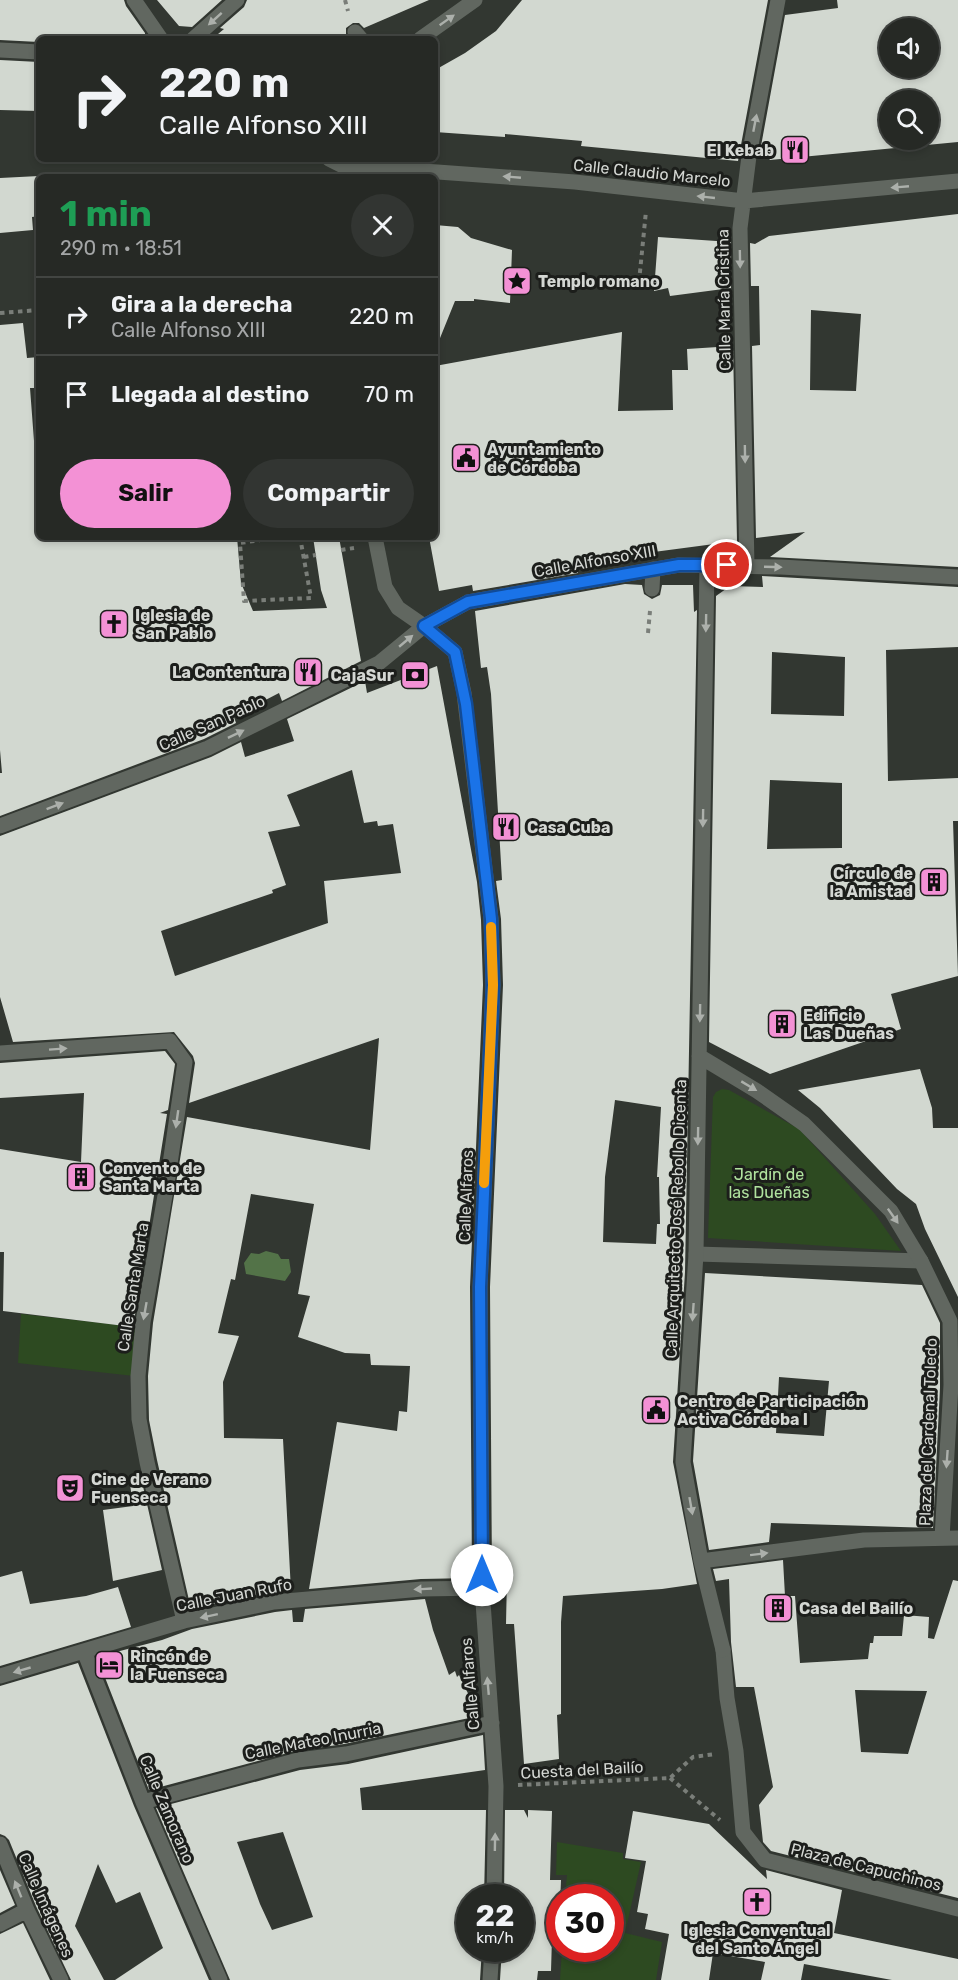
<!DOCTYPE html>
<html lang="es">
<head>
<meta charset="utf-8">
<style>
  :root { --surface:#262925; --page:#323532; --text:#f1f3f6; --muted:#a4a6a7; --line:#424542; --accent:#f391d5 }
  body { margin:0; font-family:Rubik,sans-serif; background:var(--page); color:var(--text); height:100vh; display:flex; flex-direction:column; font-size:22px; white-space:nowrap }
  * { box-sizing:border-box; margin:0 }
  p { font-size:20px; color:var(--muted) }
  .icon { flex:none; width:33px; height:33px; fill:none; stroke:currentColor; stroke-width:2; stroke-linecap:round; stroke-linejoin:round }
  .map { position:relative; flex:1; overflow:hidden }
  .side { position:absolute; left:36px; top:174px; width:402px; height:366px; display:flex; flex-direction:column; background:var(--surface); border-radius:9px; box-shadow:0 3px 9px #0003,0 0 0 2px var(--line) }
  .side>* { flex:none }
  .top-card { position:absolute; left:36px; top:36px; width:402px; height:126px; border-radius:9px; box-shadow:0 3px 9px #0003,0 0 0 2px var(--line); background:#262925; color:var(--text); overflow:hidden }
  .tools { position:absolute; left:879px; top:18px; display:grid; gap:12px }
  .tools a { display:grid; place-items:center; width:60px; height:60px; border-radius:50%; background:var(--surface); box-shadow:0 3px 9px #0003,0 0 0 2px var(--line); font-size:30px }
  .speed { position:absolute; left:456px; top:1884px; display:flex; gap:12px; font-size:30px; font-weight:700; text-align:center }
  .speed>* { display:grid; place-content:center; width:78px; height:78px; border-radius:50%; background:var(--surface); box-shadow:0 3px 9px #0003,0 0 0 2px var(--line); line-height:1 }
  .speed small { font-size:15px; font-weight:400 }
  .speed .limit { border:9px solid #d22; background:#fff; color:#111 }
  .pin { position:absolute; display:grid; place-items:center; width:51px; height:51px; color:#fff; margin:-26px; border:3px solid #fff; border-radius:50%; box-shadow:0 2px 6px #0007 }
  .me { position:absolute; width:66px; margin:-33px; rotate:0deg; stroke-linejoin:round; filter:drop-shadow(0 0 4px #0008) }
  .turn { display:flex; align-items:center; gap:21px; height:126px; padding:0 24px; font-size:27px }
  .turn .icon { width:78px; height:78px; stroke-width:2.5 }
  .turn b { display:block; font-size:42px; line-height:51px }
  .round { display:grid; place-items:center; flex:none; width:63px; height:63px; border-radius:32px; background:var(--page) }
  .summary { display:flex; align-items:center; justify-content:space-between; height:102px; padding:0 24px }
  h1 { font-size:36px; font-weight:700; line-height:45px; color:#1e9e55 }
  .primary-button { display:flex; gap:12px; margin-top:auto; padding:12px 24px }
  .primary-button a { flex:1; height:69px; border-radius:36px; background:var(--accent); color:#111; font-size:24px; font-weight:700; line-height:69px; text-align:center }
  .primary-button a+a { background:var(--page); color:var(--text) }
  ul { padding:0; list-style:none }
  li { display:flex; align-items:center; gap:18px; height:78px; padding:0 24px; border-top:2px solid var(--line) }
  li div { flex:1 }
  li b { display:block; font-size:22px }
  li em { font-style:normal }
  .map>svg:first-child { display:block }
  .green { fill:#2d4a21 }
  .water { fill:#537348 }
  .building { fill:#d2d8d0; fill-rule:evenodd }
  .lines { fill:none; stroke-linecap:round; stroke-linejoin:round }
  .path { stroke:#7a7e79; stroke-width:4; stroke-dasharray:4.5 4.5; stroke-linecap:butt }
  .pedestrian { stroke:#616760; stroke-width:15 }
  .minor { stroke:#616760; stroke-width:15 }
  .oneway { fill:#acb0ab }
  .route-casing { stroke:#114b97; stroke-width:15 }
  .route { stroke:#1a73e8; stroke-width:10 }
  .slow { stroke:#f59e0b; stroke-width:10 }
  .labels { text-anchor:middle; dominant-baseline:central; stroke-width:6; stroke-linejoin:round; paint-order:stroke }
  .poi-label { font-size:16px; font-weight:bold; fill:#d4d7d3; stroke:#1c1e1b; text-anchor:start }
  .street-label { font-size:16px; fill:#d4d7d3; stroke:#1c1e1b }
  .park-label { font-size:16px; fill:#b0e29e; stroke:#1c1e1b }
</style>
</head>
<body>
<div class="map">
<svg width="958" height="1980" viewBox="0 0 958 1980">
  <rect width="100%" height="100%" fill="#323731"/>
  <path class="green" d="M722 1089 729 1090 799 1129 875 1214 901 1251 708 1238 713 1097 716 1092Z
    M21 1314 138 1327 134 1376 18 1363Z
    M557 1842 623 1853V1859L641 1862 625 1933 662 1942 656 1980H560L562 1949 610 1948V1898L565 1897 567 1875H556Z"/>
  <path class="water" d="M266 1251 278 1254 281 1259H289L291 1272 285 1281 246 1274 244 1263 251 1253 259 1254Z"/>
  <path class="building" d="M0 0H124L126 6 145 33V39H39V42L0 40Z
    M157 0H222L192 27 179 26Z
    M247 0H429L364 28 359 23H353L346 28V35L336 39H212L224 29 220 28 244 7Z
    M522 0H768L738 161 581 146 582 141 505 134V137L435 132V70L465 53 496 31Z
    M837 0H958V142L770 160 761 146 785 15 838 8ZM890 28H928V68H890ZM890 100H928V140H890Z
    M0 60 39 62V111L0 110Z
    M39 176V216L32 217 33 230 0 233V178Z
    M958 214V567L770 557 805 532 756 538 752 346 760 345 759 286H751L750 243 755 244 769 236ZM811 310 861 314 856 391 810 390Z
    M435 225 458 227 471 238 512 250 510 303 474 299V301H455L436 348Z
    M658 237 731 242V288L670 296 668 288 654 291Z
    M23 323 27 358 39 357V388H30L39 507V537H237L241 583 253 611 327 608 321 590 313 537H339L361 661 282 701 279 693 252 707 234 717 236 723 204 739 0 816V773H2L0 750V325Z
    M622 332 618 411 673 410 672 370H688L687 349 733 346 737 541 578 562V573L473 591 472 585 439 591 429 537H435V366Z
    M762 576 958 587V647L886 650 888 781 958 778V821H953L958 976 891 994 901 1029 770 1074 709 1042 716 596 730 586 763 587ZM772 652 845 657 844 716 771 714ZM770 780 842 783V848L767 849Z
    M625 584 642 585 644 594 652 599 660 595 662 585H693L694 612 697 610 685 1272 673 1462 697 1584 662 1589 563 1596 561 1622V1714L557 1715 559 1759 524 1764 514 1624H506L507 1577 492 1579 490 1287 503 985 501 919 496 881 502 880 491 694 487 667 481 668 475 611ZM615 1100 661 1107 657 1177H659L660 1224H657L656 1244 603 1242 605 1177Z
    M437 666 477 882 481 920 483 985 470 1287 472 1578 421 1579 309 1589 337 1422 397 1431 399 1411 407 1412 410 1366 371 1365 370 1354 345 1353 298 1337 310 1296 298 1294 314 1204 251 1194 235 1280 231 1279 218 1333 239 1336 223 1382 224 1438 283 1439 291 1591 272 1592 191 1609 157 1460 149 1420 148 1376 153 1323 187 1117 370 1150 379 1038 189 1103 195 1063 193 1056 174 1032 13 1042 0 997V836L211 757 241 742 245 757 294 741 287 719 365 681 367 693ZM352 770 364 823 377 821 378 826 393 824 401 873 324 881 328 923 175 976 161 931 273 893 272 890 286 885 268 832 300 826 287 795Z
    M165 1051 175 1064 168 1110 160 1113 167 1114 133 1327 3 1311 4 1252H0V1149L81 1162 84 1093 0 1098V1063Z
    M920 1069 932 1108 933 1128H958V1297L925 1229 916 1204 897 1189 820 1108 798 1090Z
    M705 1273 922 1285 940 1323V1388L933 1528 771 1523 769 1542 709 1550 693 1461ZM779 1377 829 1381 824 1436 776 1433Z
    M142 1482 162 1570 113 1581 103 1510 133 1506 130 1484Z
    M783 1560 785 1596H795L800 1663 868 1659 870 1643H873L874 1636H902L904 1615 929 1617 928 1638 934 1639 953 1580 958 1581V1898L771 1851 763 1842 759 1805 773 1787 754 1687H736L731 1642 729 1579 716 1581 713 1569ZM855 1690 927 1691 908 1754 861 1752Z
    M22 1571 30 1604 86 1596 118 1587 131 1627 0 1666V1577Z
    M425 1599 433 1630 449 1675 455 1671 457 1677 459 1675 479 1716 344 1744 295 1751 149 1790 97 1657 162 1640 192 1629 275 1612 292 1610 293 1622H303L305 1609Z
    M78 1663 134 1806 209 1980H115L163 1948 140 1892 116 1903 98 1864 75 1926 104 1980H71L36 1906 9 1840 5 1836 0 1834V1686Z
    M483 1735 485 1770 360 1788 362 1810H486L484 1898H470V1948H482L480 1980H230L156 1808 300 1770 348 1764ZM283 1832 313 1917 272 1930 260 1904 237 1842Z
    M505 1810H524L528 1818V1810L552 1811 550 1880H561L560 1905H553L551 1971H538L537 1980H500L502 1948H520V1898H504Z
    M633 1811 709 1824 767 1879 766 1870 842 1890 834 1933 958 1959V1980H892L804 1964 801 1980H761L765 1962 713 1953 709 1980H661L669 1934 645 1929 648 1914 637 1912 646 1861 625 1858Z
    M0 1870 15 1905 0 1913Z
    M23 1923 50 1980H0V1934Z"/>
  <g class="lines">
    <path class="path" d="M345 0 348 11
      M639 282 646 211
      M0 313 39 310
      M281 537 240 543 244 601 311 598 300 537
      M341 550 354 548
      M304 557 316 555
      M648 633 650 611
      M670 1778 720 1820
      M518 1785 670 1778 693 1757 715 1754"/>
    <path class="pedestrian" d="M355 32 361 39
      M375 537 385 587 398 608 424 626
      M652 589 653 569
      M696 1254 921 1261
      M723 1650 727 1698 736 1751 743 1832 765 1860 958 1909"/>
    <path class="minor" d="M134 0 161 39
      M193 39 237 0
      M420 39 475 0
      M0 50 39 52
      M329 159 341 165 575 182 744 201 958 181
      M707 565 696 1254 683 1462 701 1561 723 1650
      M747 566 740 228 749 156 778 0
      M424 626 455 652 464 693 491 919 493 985 480 1287 482 1588 496 1786 494 1898
      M0 826 208 748 379 663 424 626 468 602 679 565 781 567 958 577
      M0 1053 170 1041 185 1062 167 1184 143 1322 138 1376 139 1419 147 1462 184 1621
      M699 1056 757 1091 804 1124 891 1211 921 1261 950 1321 951 1385 942 1538
      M701 1561 864 1540 958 1538
      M84 1651 143 1802 220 1980
      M0 1676 184 1621 274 1602 422 1589 482 1588
      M143 1802 298 1760 346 1754 492 1723
      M0 1844 27 1910 61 1980
      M0 1924 27 1910
      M490 1980 492 1948"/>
  </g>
  <defs><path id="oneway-solid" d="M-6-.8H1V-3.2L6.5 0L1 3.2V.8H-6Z" transform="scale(1.5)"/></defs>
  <g class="oneway">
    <use href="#oneway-solid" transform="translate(215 19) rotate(138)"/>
    <use href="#oneway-solid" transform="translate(447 20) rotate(-35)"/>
    <use href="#oneway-solid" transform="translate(755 123) rotate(-79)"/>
    <use href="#oneway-solid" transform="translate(512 177) rotate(-175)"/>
    <use href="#oneway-solid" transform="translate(900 187) rotate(175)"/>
    <use href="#oneway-solid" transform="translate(706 197) rotate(-174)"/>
    <use href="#oneway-solid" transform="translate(740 259) rotate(89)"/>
    <use href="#oneway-solid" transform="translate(745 454) rotate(89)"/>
    <use href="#oneway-solid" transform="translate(773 567) rotate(2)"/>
    <use href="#oneway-solid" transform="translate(706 623) rotate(91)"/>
    <use href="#oneway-solid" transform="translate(406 641) rotate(-40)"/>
    <use href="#oneway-solid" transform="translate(236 734) rotate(-26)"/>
    <use href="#oneway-solid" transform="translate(55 806) rotate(-21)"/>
    <use href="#oneway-solid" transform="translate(703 818) rotate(91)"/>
    <use href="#oneway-solid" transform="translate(700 1013) rotate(91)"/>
    <use href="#oneway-solid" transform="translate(58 1049) rotate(-4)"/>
    <use href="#oneway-solid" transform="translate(749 1086) rotate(31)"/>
    <use href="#oneway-solid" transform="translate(177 1119) rotate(98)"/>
    <use href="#oneway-solid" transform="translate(698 1136) rotate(91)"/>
    <use href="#oneway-solid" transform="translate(893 1216) rotate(55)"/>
    <use href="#oneway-solid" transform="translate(145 1311) rotate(100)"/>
    <use href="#oneway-solid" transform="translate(693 1312) rotate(94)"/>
    <use href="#oneway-solid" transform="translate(947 1459) rotate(94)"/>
    <use href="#oneway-solid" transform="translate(691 1506) rotate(80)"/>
    <use href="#oneway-solid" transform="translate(759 1554) rotate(-7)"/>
    <use href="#oneway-solid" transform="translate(423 1589) rotate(177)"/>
    <use href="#oneway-solid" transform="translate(209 1616) rotate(168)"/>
    <use href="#oneway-solid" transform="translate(22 1670) rotate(164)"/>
    <use href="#oneway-solid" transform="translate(488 1686) rotate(-95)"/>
    <use href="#oneway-solid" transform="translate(495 1842) rotate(-89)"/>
    <use href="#oneway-solid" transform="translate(18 1889) rotate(-112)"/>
  </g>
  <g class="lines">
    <g class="route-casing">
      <path id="route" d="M482 1575 480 1287 493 985 491 919 466 704 455 652 424 626 468 602 679 565H727"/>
    </g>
    <use href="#route" class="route"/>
    <path class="slow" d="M484 1183 493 985 491 927"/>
  </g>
  <defs>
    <g id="restaurant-square" transform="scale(1.5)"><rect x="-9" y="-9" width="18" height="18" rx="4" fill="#f391d5" stroke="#1c1e1b"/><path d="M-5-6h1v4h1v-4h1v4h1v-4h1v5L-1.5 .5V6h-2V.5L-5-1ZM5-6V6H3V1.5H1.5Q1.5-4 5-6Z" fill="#111"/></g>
    <g id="sight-square" transform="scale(1.5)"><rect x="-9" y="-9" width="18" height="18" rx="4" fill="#f391d5" stroke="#1c1e1b"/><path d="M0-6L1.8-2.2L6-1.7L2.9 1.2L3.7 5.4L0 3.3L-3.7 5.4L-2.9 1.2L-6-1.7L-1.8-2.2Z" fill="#111"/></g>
    <g id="civic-square" transform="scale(1.5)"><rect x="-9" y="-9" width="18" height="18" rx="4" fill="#f391d5" stroke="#1c1e1b"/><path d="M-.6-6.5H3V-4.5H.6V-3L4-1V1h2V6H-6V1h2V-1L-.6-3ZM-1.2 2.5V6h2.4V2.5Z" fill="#111"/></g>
    <g id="church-square" transform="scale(1.5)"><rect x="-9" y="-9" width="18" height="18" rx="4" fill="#f391d5" stroke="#1c1e1b"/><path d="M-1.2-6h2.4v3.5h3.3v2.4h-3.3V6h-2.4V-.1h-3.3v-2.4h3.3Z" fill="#111"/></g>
    <g id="bank-square" transform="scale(1.5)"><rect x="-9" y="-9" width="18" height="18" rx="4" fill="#f391d5" stroke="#1c1e1b"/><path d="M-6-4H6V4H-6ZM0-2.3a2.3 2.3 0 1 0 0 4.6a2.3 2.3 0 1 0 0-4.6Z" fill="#111"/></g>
    <g id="building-square" transform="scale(1.5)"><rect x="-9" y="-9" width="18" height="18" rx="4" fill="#f391d5" stroke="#1c1e1b"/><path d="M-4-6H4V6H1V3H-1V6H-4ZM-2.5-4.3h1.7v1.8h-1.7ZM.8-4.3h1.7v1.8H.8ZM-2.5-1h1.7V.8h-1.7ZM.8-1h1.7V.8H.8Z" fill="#111"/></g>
    <g id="theatre-square" transform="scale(1.5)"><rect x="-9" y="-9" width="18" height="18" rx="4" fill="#f391d5" stroke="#1c1e1b"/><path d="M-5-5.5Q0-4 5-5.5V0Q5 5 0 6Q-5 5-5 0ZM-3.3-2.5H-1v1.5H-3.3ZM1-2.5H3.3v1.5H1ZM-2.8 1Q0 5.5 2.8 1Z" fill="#111"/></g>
    <g id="hotel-square" transform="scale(1.5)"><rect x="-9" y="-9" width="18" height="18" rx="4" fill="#f391d5" stroke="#1c1e1b"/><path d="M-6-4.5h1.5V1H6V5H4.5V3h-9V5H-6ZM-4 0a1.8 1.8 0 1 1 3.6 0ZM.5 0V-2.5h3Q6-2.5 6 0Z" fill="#111"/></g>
  </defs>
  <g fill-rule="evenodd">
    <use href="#restaurant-square" x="795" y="150"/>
    <use href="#sight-square" x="517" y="281"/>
    <use href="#civic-square" x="466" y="458"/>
    <use href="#church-square" x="114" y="624"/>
    <use href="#restaurant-square" x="308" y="672"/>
    <use href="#bank-square" x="415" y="675"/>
    <use href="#restaurant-square" x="506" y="827"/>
    <use href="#building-square" x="934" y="882"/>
    <use href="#building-square" x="782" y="1024"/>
    <use href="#building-square" x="81" y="1177"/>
    <use href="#civic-square" x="656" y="1410"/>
    <use href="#theatre-square" x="70" y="1488"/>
    <use href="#building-square" x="778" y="1608"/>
    <use href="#hotel-square" x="109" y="1665"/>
    <use href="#church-square" x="757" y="1902"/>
  </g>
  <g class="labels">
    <g class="poi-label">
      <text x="774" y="150" text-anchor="end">El Kebab</text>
      <text x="538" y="281">Templo romano</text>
      <text x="487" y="449">Ayuntamiento<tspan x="487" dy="18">de Córdoba</tspan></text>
      <text x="135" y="615">Iglesia de<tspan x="135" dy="18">San Pablo</tspan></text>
      <text x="287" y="672" text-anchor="end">La Contentura</text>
      <text x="394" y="675" text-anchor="end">CajaSur</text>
      <text x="527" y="827">Casa Cuba</text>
      <text x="913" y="873" text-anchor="end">Círculo de<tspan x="913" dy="18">la Amistad</tspan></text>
      <text x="803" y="1015">Edificio<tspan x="803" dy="18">Las Dueñas</tspan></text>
      <text x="102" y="1168">Convento de<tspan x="102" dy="18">Santa Marta</tspan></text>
      <text x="677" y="1401">Centro de Participación<tspan x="677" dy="18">Activa Córdoba I</tspan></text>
      <text x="91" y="1479">Cine de Verano<tspan x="91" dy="18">Fuenseca</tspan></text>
      <text x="799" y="1608">Casa del Bailío</text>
      <text x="130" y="1656">Rincón de<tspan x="130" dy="18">la Fuenseca</tspan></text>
      <text x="757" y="1930" text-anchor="middle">Iglesia Conventual<tspan x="757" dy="18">del Santo Ángel</tspan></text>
    </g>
    <g class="street-label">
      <text transform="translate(652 173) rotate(6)">Calle Claudio Marcelo</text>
      <text transform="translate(724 300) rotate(-91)">Calle María Cristina</text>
      <text transform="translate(595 561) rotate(-10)">Calle Alfonso XIII</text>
      <text transform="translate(212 723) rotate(-24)">Calle San Pablo</text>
      <text transform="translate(466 1196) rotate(-88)">Calle Alfaros</text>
      <text transform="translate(676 1219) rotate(-88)">Calle Arquitecto José Rebollo Dicenta</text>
      <text transform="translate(133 1287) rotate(-81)">Calle Santa Marta</text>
      <text transform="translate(928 1432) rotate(-88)">Plaza del Cardenal Toledo</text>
      <text transform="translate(234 1595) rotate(-11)">Calle Juan Rufo</text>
      <text transform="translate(470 1684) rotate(-95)">Calle Alfaros</text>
      <text transform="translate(313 1741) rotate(-11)">Calle Mateo Inurria</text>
      <text transform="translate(582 1770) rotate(-3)">Cuesta del Bailío</text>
      <text transform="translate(167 1809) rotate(67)">Calle Zamorano</text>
      <text transform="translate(866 1867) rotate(14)">Plaza de Capuchinos</text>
      <text transform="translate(46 1905) rotate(66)">Calle Imágenes</text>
    </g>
    <g class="park-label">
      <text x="769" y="1174">Jardín de<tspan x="769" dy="18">las Dueñas</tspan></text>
    </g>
  </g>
</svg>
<div class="tools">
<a><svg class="icon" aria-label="sound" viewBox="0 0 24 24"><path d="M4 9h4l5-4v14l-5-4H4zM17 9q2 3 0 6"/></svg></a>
<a><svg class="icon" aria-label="search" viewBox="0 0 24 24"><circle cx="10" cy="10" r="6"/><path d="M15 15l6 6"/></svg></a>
</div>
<div class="speed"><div>22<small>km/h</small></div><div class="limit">30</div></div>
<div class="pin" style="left:727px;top:565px;background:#d93025"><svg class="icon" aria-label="arrive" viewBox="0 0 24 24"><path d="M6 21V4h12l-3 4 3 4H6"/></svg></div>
<svg class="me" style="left:482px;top:1575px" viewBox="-20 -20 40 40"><circle r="19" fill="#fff"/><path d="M0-13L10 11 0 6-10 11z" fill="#1a73e8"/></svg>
<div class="top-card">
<div class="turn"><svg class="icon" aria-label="right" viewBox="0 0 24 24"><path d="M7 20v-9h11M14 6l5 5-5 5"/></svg><div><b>220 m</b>Calle Alfonso XIII</div></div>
</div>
<section class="side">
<div class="summary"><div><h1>1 min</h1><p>290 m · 18:51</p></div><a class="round"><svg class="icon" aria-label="close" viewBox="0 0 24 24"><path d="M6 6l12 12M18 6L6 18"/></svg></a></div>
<ul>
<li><svg class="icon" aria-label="right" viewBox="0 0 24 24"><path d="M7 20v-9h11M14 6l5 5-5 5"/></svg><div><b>Gira a la derecha</b><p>Calle Alfonso XIII</p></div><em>220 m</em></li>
<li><svg class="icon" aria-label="arrive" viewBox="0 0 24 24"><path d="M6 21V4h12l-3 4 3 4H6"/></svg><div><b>Llegada al destino</b></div><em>70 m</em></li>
</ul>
<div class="primary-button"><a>Salir</a><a>Compartir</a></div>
</section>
</div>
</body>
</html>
